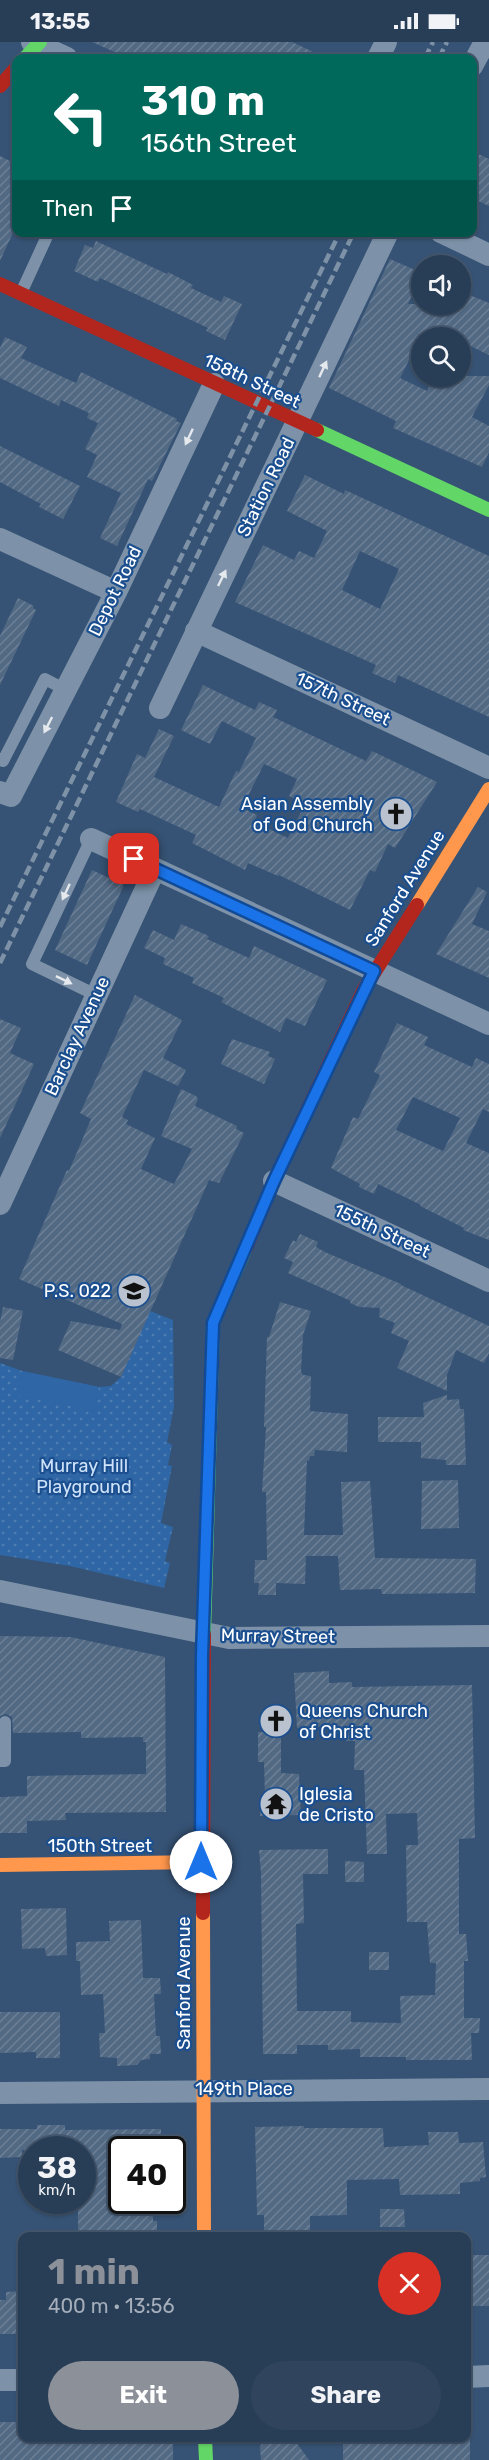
<!DOCTYPE html>
<html lang="en">
<head>
<meta charset="utf-8">
<style>
  :root { --surface:#283e57; --page:#30455d; --text:#f1f3f6; --muted:#a5aeba; --line:#44576d; --accent:#8c9099 }
  body { margin:0; font-family:Rubik,sans-serif; background:var(--page); color:var(--text); height:100vh; display:flex; flex-direction:column; font-size:22px; white-space:nowrap }
  * { box-sizing:border-box; margin:0 }
  p { font-size:20px; color:var(--muted) }
  .icon { flex:none; width:33px; height:33px; fill:none; stroke:currentColor; stroke-width:2; stroke-linecap:round; stroke-linejoin:round }
  .map { position:relative; flex:1; overflow:hidden }
  .side { position:absolute; left:18px; top:2190px; width:453px; height:210px; display:flex; flex-direction:column; background:var(--surface); border-radius:12px; box-shadow:0 2px 4px #0004,0 0 0 2px var(--line) }
  .side>* { flex:none }
  .hud { position:absolute; left:12px; top:12px; width:465px; height:183px; border-radius:12px; box-shadow:0 2px 4px #0004,0 0 0 2px var(--line); background:#00695c; color:#fff; overflow:hidden }
  .tools { position:absolute; left:411px; top:213px; display:grid; gap:12px }
  .tools a { display:grid; place-items:center; width:60px; height:60px; border-radius:50%; background:var(--surface); box-shadow:0 2px 4px #0004,0 0 0 2px var(--line); font-size:30px }
  .speed { position:absolute; left:18px; top:2094px; display:flex; gap:12px; font-size:30px; font-weight:700; text-align:center }
  .speed>* { display:grid; place-content:center; width:78px; height:78px; border-radius:50%; background:var(--surface); box-shadow:0 2px 4px #0004,0 0 0 2px var(--line); line-height:1 }
  .speed small { font-size:15px; font-weight:400 }
  .speed .limit { border:3px solid #111; border-radius:9px; background:#fff; color:#111 }
  .pin { position:absolute; display:grid; place-items:center; width:51px; height:51px; color:#fff; margin:-26px; border-radius:12px; box-shadow:0 3px 9px #0006 }
  .me { position:absolute; width:66px; margin:-33px; rotate:0deg; stroke-linejoin:round; filter:drop-shadow(0 0 4px #0008) }
  .turn { display:flex; align-items:center; gap:21px; height:126px; padding:0 30px; font-size:27px }
  .turn .icon { width:78px; height:78px; stroke-width:2.5 }
  .turn b { display:block; font-size:42px; line-height:51px }
  .then { display:flex; align-items:center; height:57px; padding:0 30px; background:#0003; gap:12px; font-size:22px }
  .round { display:grid; place-items:center; flex:none; width:63px; height:63px; border-radius:32px; background:var(--page) }
  .summary { display:flex; align-items:center; justify-content:space-between; height:102px; padding:0 30px }
  h1 { font-size:36px; font-weight:700; line-height:45px; color:var(--accent) }
  .primary-button { display:flex; gap:12px; margin-top:auto; padding:12px 30px }
  .primary-button a { flex:1; height:69px; border-radius:36px; background:var(--accent); color:#fff; font-size:24px; font-weight:700; line-height:69px; text-align:center }
  .primary-button a+a { background:var(--page); color:var(--text) }
  .status { display:flex; justify-content:space-between; align-items:center; height:42px; padding:0 30px; background:var(--surface); direction:ltr }
  .status svg { height:16px; fill:currentColor }
  .map>svg:first-child { display:block }
  .park { fill:url(#park-dots) }
  .pitch { fill:#2f66a5 }
  .building { fill:url(#building-hatch); fill-rule:evenodd }
  .lines { fill:none; stroke-linecap:round; stroke-linejoin:round }
  .lane { stroke:#7d92a8; stroke-width:12 }
  .street { stroke:#7d92a8; stroke-width:22 }
  .fast { stroke:#63d668; stroke-width:14 }
  .slow { stroke:#ff974d; stroke-width:14 }
  .jam { stroke:#b3261e; stroke-width:14 }
  .rail { stroke:#7e92a7; stroke-width:4.5; stroke-dasharray:10 4.5; stroke-linecap:butt }
  .oneway { fill:#e5e9ee }
  .route-casing { stroke:#114b97; stroke-width:15 }
  .route { stroke:#1a73e8; stroke-width:10 }
  .labels { text-anchor:middle; dominant-baseline:central; stroke-width:4.5; stroke-linejoin:round; paint-order:stroke }
  .street-label { font-size:18px; fill:#fff; stroke:#1b4f8f }
  .poi-label { font-size:18px; fill:#fff; stroke:#1b4f8f; text-anchor:end }
  .park-label { font-size:18px; fill:#cfe3fa; stroke:#1b4f8f }
</style>
</head>
<body>
<div class="status"><b>13:55</b><svg viewBox="0 0 49 12"><path d="M0 12V9h3v3zM5 12V6h3v6zM10 12V3h3v9zM15 12V0h3v12zM26 1h20v11H26zM47 4h2v5h-2z"/></svg></div>
<div class="map">
<svg width="489" height="2418" viewBox="0 0 489 2418">
  <defs>
    <pattern id="park-dots" width="8" height="8" patternUnits="userSpaceOnUse" patternTransform="scale(1.5)"><rect width="8" height="8" fill="#2f66a5"/><path d="M2 2h.1M6 6h.1" fill="none" stroke="#4e7db2" stroke-width="1.8" stroke-linecap="round"/></pattern>
    <pattern id="building-hatch" width="6" height="6" patternUnits="userSpaceOnUse" patternTransform="scale(1.5)"><rect width="6" height="6" fill="#526984"/><path d="M-1 1l2-2M0 6l6-6M5 7l2-2" fill="none" stroke="#6c8096"/></pattern>
  </defs>
  <rect width="100%" height="100%" fill="#365274"/>
  <path class="park" d="M150 1269 173 1278 174 1365 167 1400 172 1403 168 1423 172 1424 161 1481 173 1485 165 1519 170 1521 164 1546 70 1524 0 1513V1321L22 1329 99 1345 111 1344 121 1335Z"/>
  <path class="pitch" d="M22 1329 99 1345 94 1369 17 1353Z"/>
  <path class="building" d="M92 0H292L326 16H128Z
    M472 109 489 117V164L472 156Z
    M0 114 16 122V184L0 219Z
    M96 199 167 232 168 230 193 243 191 246 221 260 224 254 242 262 225 298 206 289 208 286 142 255 100 236 98 240 74 229 85 203 93 206Z
    M390 217 422 231 408 262H460V249L489 261V313L460 299V296H420L400 336 427 349 434 334H489V343L472 375 489 384V410L482 425 393 386 396 379 329 346Z
    M5 295 27 305 21 316 76 341 81 330 177 377 176 379 181 381 152 439 148 437 117 504 100 496 121 451 87 435 97 413 85 407 98 381 87 376 89 371 61 358 59 364 0 336V306Z
    M0 404 80 444 63 477 39 465 41 462 0 440Z
    M305 433 344 452 345 448 489 514V675L398 633 395 641 372 631 376 623 235 560 263 503 294 518 299 509 314 516 327 489 287 469ZM360 509 399 527 380 567 342 548Z
    M18 556 34 564 33 566 36 568 0 643V594Z
    M203 643 255 668 259 660 277 668 273 675 366 719 372 709 437 740 395 806 388 802 375 830 370 828 350 868 279 833 278 834 248 821 245 828 192 801 196 793 140 767 138 770 116 760 137 712 145 716 159 687 174 694 154 735 219 765 236 729 239 730 256 696 222 679 210 702 181 688ZM264 722 297 737 289 754 305 762 288 796 254 780 257 773 242 766Z
    M92 828 124 843 87 923 55 908Z
    M478 845 487 850 472 882 489 889V936L436 912Z
    M181 882 209 894 207 897 249 916 254 904 327 938 305 984 286 976 280 990 221 960 224 956 192 941 194 936 163 922 165 916 144 906 153 888 174 898Z
    M135 953 182 978 163 1016 186 1028 178 1044 144 1028 122 1075 128 1078 126 1082 155 1096 141 1127 174 1142 192 1107 161 1094 181 1047 196 1054 198 1057 195 1064 237 1084 236 1087 244 1091 219 1141 209 1138 121 1335 58 1308 71 1279 120 1288 122 1282 19 1237 67 1128 69 1129 91 1077 80 1071Z
    M0 977 21 986 10 1011 34 1022 0 1096Z
    M397 981 428 995 424 1003 472 1025 476 1016 489 1022V1070L483 1067 466 1101 489 1111V1198L463 1188 464 1186 420 1164 421 1163 378 1142 374 1152 359 1145 360 1142 331 1126 353 1075 358 1077 380 1033 374 1030ZM413 1055 460 1076 443 1109 396 1088Z
    M232 997 270 1010 268 1014 275 1017 264 1042 221 1022Z
    M300 1192 318 1200 316 1205 327 1211 401 1242V1243L489 1284V1311L484 1321 456 1308 447 1333V1349L397 1326 409 1299 391 1291 395 1281 379 1275 380 1266 359 1265 350 1261 351 1259 288 1231 293 1220 284 1216 293 1198 296 1200Z
    M280 1260 311 1269 303 1293 301 1329 303 1333 311 1334 310 1369 348 1372 347 1410 315 1408 314 1414H310L309 1419 307 1418 304 1493H343L341 1440 370 1439 375 1516 476 1517 475 1551 382 1552 381 1547 340 1548 338 1514H306L305 1542 276 1541V1553H258L259 1541H254L255 1518H267L266 1450H262L266 1385H264L267 1295H269Z
    M3 1265 23 1269 13 1318 0 1316V1280Z
    M447 1353V1358L459 1357 460 1367H464L466 1423H446V1418L421 1416V1400H378V1375H424L423 1361Z
    M458 1438 459 1486 421 1487 422 1439Z
    M0 1594 70 1595 165 1615 166 1770 65 1771 66 1778 27 1779V1791H0V1755L27 1754V1734L146 1732V1700H143V1695L81 1696V1690L13 1691 12 1675 6 1672 0 1674Z
    M329 1629V1641L352 1640V1645L472 1643 475 1796 459 1797V1892H466L468 1919H464V1976H480L479 1991H471L472 2018H406V2015H360V2007L328 2008V2003H297V2012H263L261 1832 259 1808 328 1807V1832H303L304 1881 296 1882 297 1969H351V1980L401 1981 400 1954 435 1953 436 1921H430L427 1880H407L406 1803H418L417 1771 386 1772 387 1812H367L364 1728H354L355 1699H346V1694H338V1691H331V1684L297 1686 294 1631Z
    M258 1690 281 1691V1731L299 1732 301 1773 260 1774V1755H265L264 1720H258Z
    M345 1819 364 1820V1840H345Z
    M66 1866 67 1913 46 1914 45 1906 22 1907 21 1867Z
    M141 1878 143 1936H160L161 1952H154L156 1994H160L161 2012H150V2017L141 2018 137 2023 117 2024V2016L100 2015 99 1991H105L103 1952 81 1953 80 1919H76V1900L110 1899 109 1879Z
    M369 1910H389V1928H369Z
    M0 1970H60V2016H36V2010L0 2011Z
    M37 2083H65V2088L161 2087V2108H122V2173H153V2179H157V2194H78V2158H82V2108H22V2115L0 2116V2087H37Z
    M304 2084V2086H383L384 2105 429 2103 428 2090H458L459 2101 483 2100 486 2135 480 2136V2139L460 2141V2152L400 2153 399 2137 347 2138V2173L310 2174V2194H264V2173H257L255 2085Z
    M380 2167H404L405 2185H380Z
    M466 2213H489V2264H466Z
    M22 2249V2292H0V2258H6V2250Z
    M0 2380H22V2396H173V2418H0Z
    M264 2396H293L309 2418H261L260 2405Z
    M343 2396H470V2418H343Z"/>
  <g class="lines">
    <path class="lane" d="M21 251 49 190
      M0 717 3 719 45 637 66 648
      M91 797 32 922 96 953
      M0 1719H5V1680"/>
    <path class="street" d="M32 0 67 16
      M378 16 386 0
      M472 24 485 0
      M441 190 489 213
      M0 497 116 550
      M196 589 489 726
      M160 666 388 190
      M0 750 11 754 116 550 214 342
      M91 797 489 982
      M274 1139 489 1239
      M0 1162 155 827
      M0 1549 229 1596 489 1594
      M0 2051 489 2047
      M466 2335 489 2334
      M0 2338H22"/>
    <path class="fast" d="M25 16 40 0
      M317 388 489 468
      M204 1592 213 1281 245 1208
      M205 2396 206 2418"/>
    <path class="slow" d="M417 863 489 747
      M0 1823 201 1820
      M203 1871 204 2194"/>
    <path class="jam" d="M0 44 16 26
      M0 242 317 388
      M245 1208 274 1139 364 947 417 863
      M203 1871 204 1592"/>
    <path class="rail" d="M425 16 433 0
      M439 16 447 0
      M0 885 340 190
      M0 921 354 190"/>
  </g>
  <defs><path id="oneway-solid" d="M-6-.8H1V-3.2L6.5 0L1 3.2V.8H-6Z" transform="scale(1.5)"/></defs>
  <g class="oneway">
    <use href="#oneway-solid" transform="translate(323 327) rotate(-65)"/>
    <use href="#oneway-solid" transform="translate(189 395) rotate(115)"/>
    <use href="#oneway-solid" transform="translate(222 536) rotate(-64)"/>
    <use href="#oneway-solid" transform="translate(48 683) rotate(117)"/>
    <use href="#oneway-solid" transform="translate(66 850) rotate(115)"/>
    <use href="#oneway-solid" transform="translate(64 938) rotate(26)"/>
  </g>
  <g class="lines">
    <g class="route-casing">
      <path id="route" d="M134 817 374 929 274 1139 213 1281 202 1614 201 1820"/>
    </g>
    <use href="#route" class="route"/>
  </g>
  <defs>
    <g id="church-disc" transform="scale(1.725)"><circle r="9.5" fill="#b9c2ce" stroke="#1b4f8f"/><path d="M-1.2-6h2.4v3.5h3.3v2.4h-3.3V6h-2.4V-.1h-3.3v-2.4h3.3Z" fill="#111"/></g>
    <g id="school-disc" transform="scale(1.725)"><circle r="9.5" fill="#b9c2ce" stroke="#1b4f8f"/><path d="M0-5L7-2L0 1L-7-2ZM-4 1L0 2.5L4 1V4Q0 6-4 4Z" fill="#111"/></g>
    <g id="temple-disc" transform="scale(1.725)"><circle r="9.5" fill="#b9c2ce" stroke="#1b4f8f"/><path d="M0-6L5-2H3V0L6.5 2.5H4V6H1.5V3h-3V6H-4V2.5H-6.5L-3 0V-2H-5Z" fill="#111"/></g>
  </defs>
  <g fill-rule="evenodd">
    <use href="#church-disc" x="396" y="772"/>
    <use href="#school-disc" x="134" y="1249"/>
    <use href="#church-disc" x="276" y="1679"/>
    <use href="#temple-disc" x="276" y="1762"/>
  </g>
  <g class="labels">
    <g class="street-label">
      <text transform="translate(252 339) rotate(25)">158th Street</text>
      <text transform="translate(266 445) rotate(-64)">Station Road</text>
      <text transform="translate(115 549) rotate(-64)">Depot Road</text>
      <text transform="translate(343 657) rotate(25)">157th Street</text>
      <text transform="translate(405 846) rotate(-58)">Sanford Avenue</text>
      <text transform="translate(77 994) rotate(-65)">Barclay Avenue</text>
      <text transform="translate(382 1189) rotate(25)">155th Street</text>
      <text transform="translate(278 1594) rotate(1)">Murray Street</text>
      <text x="100" y="1804">150th Street</text>
      <text transform="translate(184 1941) rotate(-90)">Sanford Avenue</text>
      <text x="244" y="2047">149th Place</text>
    </g>
    <g class="poi-label">
      <text x="373" y="762">Asian Assembly<tspan x="373" dy="21">of God Church</tspan></text>
      <text x="111" y="1249">P.S. 022</text>
      <text x="299" y="1669" text-anchor="start">Queens Church<tspan x="299" dy="21">of Christ</tspan></text>
      <text x="299" y="1752" text-anchor="start">Iglesia<tspan x="299" dy="21">de Cristo</tspan></text>
    </g>
    <g class="park-label">
      <text x="84" y="1424">Murray Hill<tspan x="84" dy="21">Playground</tspan></text>
    </g>
  </g>
</svg>
<div class="tools">
<a><svg class="icon" aria-label="sound" viewBox="0 0 24 24"><path d="M4 9h4l5-4v14l-5-4H4zM17 9q2 3 0 6"/></svg></a>
<a><svg class="icon" aria-label="search" viewBox="0 0 24 24"><circle cx="10" cy="10" r="6"/><path d="M15 15l6 6"/></svg></a>
</div>
<div class="speed"><div>38<small>km/h</small></div><div class="limit">40</div></div>
<div class="pin" style="left:134px;top:817px;background:#d93025"><svg class="icon" aria-label="arrive" viewBox="0 0 24 24"><path d="M6 21V4h12l-3 4 3 4H6"/></svg></div>
<svg class="me" style="left:201px;top:1820px" viewBox="-20 -20 40 40"><circle r="19" fill="#fff"/><path d="M0-13L10 11 0 6-10 11z" fill="#1a73e8"/></svg>
<div class="hud">
<div class="turn"><svg class="icon" aria-label="left" viewBox="0 0 24 24"><path d="M17 20v-9H6M10 6l-5 5 5 5"/></svg><div><b>310 m</b>156th Street</div></div>
<div class="then">Then<svg class="icon" aria-label="arrive" viewBox="0 0 24 24"><path d="M6 21V4h12l-3 4 3 4H6"/></svg></div>
</div>
<section class="side">
<div class="summary"><div><h1>1 min</h1><p>400 m · 13:56</p></div><a class="round" style="background:#d93025;color:#fff"><svg class="icon" aria-label="close" viewBox="0 0 24 24"><path d="M6 6l12 12M18 6L6 18"/></svg></a></div>
<div class="primary-button"><a>Exit</a><a>Share</a></div>
</section>
</div>
</body>
</html>
